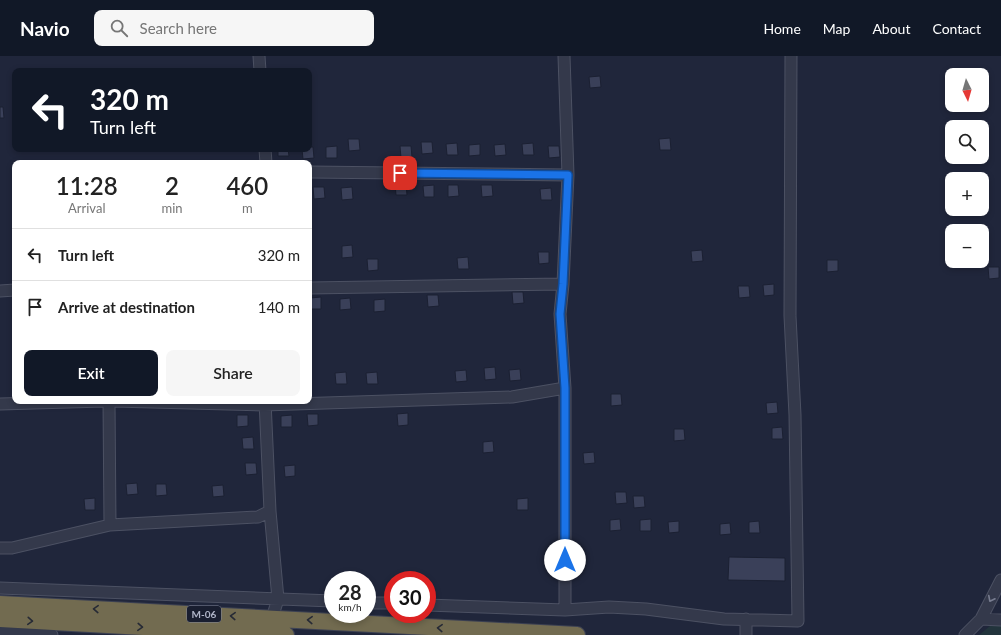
<!DOCTYPE html>
<html lang="en">
<head>
<meta charset="utf-8">
<style>
  :root { --surface:#fff; --page:#f6f6f6; --text:#222; --muted:#767676; --line:#e0e0e0; --accent:#111827 }
  body { margin:0; font-family:Lato,sans-serif; background:var(--page); color:var(--text); height:100vh; display:flex; flex-direction:column; font-size:15px; white-space:nowrap }
  * { box-sizing:border-box; margin:0 }
  p { font-size:13px; color:var(--muted) }
  .icon { flex:none; width:22px; height:22px; fill:none; stroke:currentColor; stroke-width:2; stroke-linecap:round; stroke-linejoin:round }
  .map { position:relative; flex:1; overflow:hidden }
  .drawer { position:absolute; left:12px; top:104px; width:300px; height:244px; display:flex; flex-direction:column; background:var(--surface); border-radius:8px; box-shadow:0 2px 6px #0003 }
  .drawer>* { flex:none }
  .hud { position:absolute; left:12px; top:12px; width:300px; height:84px; border-radius:8px; box-shadow:0 2px 6px #0003; background:#111827; color:#fff; overflow:hidden }
  .needle { width:26px; rotate:175deg }
  .controls { position:absolute; left:945px; top:12px; display:grid; gap:8px }
  .controls a { display:grid; place-items:center; width:44px; height:44px; border-radius:8px; background:var(--surface); box-shadow:0 2px 6px #0003; font-size:20px }
  .speed { position:absolute; left:324px; top:515px; display:flex; gap:8px; font-size:20px; font-weight:700; text-align:center }
  .speed>* { display:grid; place-content:center; width:52px; height:52px; border-radius:50%; background:var(--surface); box-shadow:0 2px 6px #0003; line-height:1 }
  .speed small { font-size:10px; font-weight:400 }
  .speed .limit { border:6px solid #d22; background:#fff; color:#111 }
  .pin { position:absolute; display:grid; place-items:center; width:34px; height:34px; color:#fff; margin:-17px; border-radius:8px; box-shadow:0 2px 6px #0006 }
  .me { position:absolute; width:44px; margin:-22px; rotate:0deg; stroke-linejoin:round; filter:drop-shadow(0 0 3px #0008) }
  .turn { display:flex; align-items:center; gap:14px; height:84px; padding:0 12px; font-size:18px }
  .turn .icon { width:52px; height:52px; stroke-width:2.5 }
  .turn b { display:block; font-size:28px; line-height:34px }
  .eta { display:flex; justify-content:space-evenly; align-items:center; height:68px; text-align:center }
  .eta b { font-size:24px; font-weight:600; line-height:28px }
  .action { display:flex; gap:8px; margin-top:auto; padding:8px 12px }
  .action a { flex:1; height:46px; border-radius:8px; background:var(--accent); color:#fff; font-size:16px; font-weight:600; line-height:46px; text-align:center }
  .action a+a { background:var(--page); color:var(--text) }
  ul { padding:0; list-style:none }
  li { display:flex; align-items:center; gap:12px; height:52px; padding:0 12px; border-top:1px solid var(--line) }
  li div { flex:1 }
  li b { display:block; font-size:15px }
  li em { font-style:normal }
  header { display:flex; align-items:center; gap:24px; box-sizing:border-box; height:56px; padding:0 20px; background:var(--accent); color:#fff }
  header strong { font-size:19px }
  nav { display:flex; gap:22px; margin-inline-start:auto; font-size:14px }
  .search { width:280px; height:36px; background:var(--page); display:flex; align-items:center; gap:10px; box-sizing:border-box; padding:0 14px; border-radius:8px; color:var(--muted); font-size:15px }
  .map>svg:first-child { display:block }
  .green { fill:#22343c }
  .building { fill:#3a4059; stroke:#1b2032 }
  .lines { fill:none; stroke-linecap:round; stroke-linejoin:round }
  .minor-casing { stroke:#4c5163; stroke-width:13 }
  .highway-casing { stroke:#3c4153; stroke-width:18 }
  .minor { stroke:#34394b; stroke-width:11 }
  .highway { stroke:#726b50; stroke-width:16 }
  .oneway { stroke:#787d90 }
  .oneway2 { stroke:#262a35 }
  .route-casing { stroke:#114b97; stroke-width:10 }
  .route { stroke:#1a73e8; stroke-width:7 }
  .labels { text-anchor:middle; dominant-baseline:central; stroke-width:3.5; stroke-linejoin:round; paint-order:stroke }
  .shield { fill:#191e30; stroke:#82879a; stroke-width:1 }
  .shield-label { font-size:10px; font-weight:bold; fill:#afb4c8 }
</style>
</head>
<body>
<header>
<strong>Navio</strong>
<div class="search"><svg class="icon" aria-label="search" viewBox="0 0 24 24"><circle cx="10" cy="10" r="6"/><path d="M15 15l6 6"/></svg>Search here</div>
<nav><a>Home</a><a>Map</a><a>About</a><a>Contact</a></nav>
</header>
<div class="map">
<svg width="1001" height="579" viewBox="0 0 1001 579">
  <rect width="100%" height="100%" fill="#20263b"/>
  <path class="green" d="M990 570H1001V579H979Z"/>
  <path class="building" d="M600 20 601 31 590 32 589 21Z
    M0 51H3L4 62H0Z
    M670 82 671 94H660L659 83Z
    M348 83H359L360 94 349 95Z
    M421 86H432L433 97 422 98Z
    M457 87 458 99H447L446 88Z
    M533 87 534 99H523L522 88Z
    M480 88V99L469 100V89Z
    M505 88 506 99 495 100 494 89Z
    M337 90V102H326V91Z
    M400 90H411L412 101 401 102Z
    M548 90H559L560 101 549 102Z
    M309 91H313L314 102 303 103 302 93H309Z
    M278 93H288L289 100H278Z
    M406 127 407 139H396L395 128Z
    M434 129V141H424L423 130Z
    M448 129H458L459 140 448 141Z
    M481 129H492L493 140 482 141Z
    M313 131H324L325 142 314 143Z
    M352 131 353 143 342 144 341 132Z
    M551 132 552 144H541L540 133Z
    M352 189 353 201 342 202V190Z
    M702 194 703 205 692 206 691 195Z
    M538 196H549V207L539 208Z
    M468 201 469 213H458L457 202Z
    M367 203H378V214L368 215Z
    M827 204H838V215L827 216Z
    M988 211H999V222L989 223Z
    M774 228V239L764 240 763 229Z
    M738 230H749L750 241 739 242Z
    M512 236H523L524 247 513 248Z
    M427 239H438L439 250 428 251Z
    M321 241V253H311L310 242Z
    M350 242 351 253 340 254V243Z
    M385 243V255L374 256V244Z
    M495 311 496 323 485 324 484 312Z
    M520 313 521 324 510 325 509 314Z
    M466 314 467 325 456 326 455 315Z
    M346 316 347 328H336L335 317Z
    M377 316 378 328H367L366 317Z
    M611 338H621L622 349 611 350Z
    M777 346 778 357 767 358 766 347Z
    M408 357V369L398 370 397 358Z
    M307 358H318V369L308 370Z
    M237 359H248V370L237 371Z
    M292 359V371H281V360Z
    M782 371 783 383H772V372Z
    M674 373H684L685 384 674 385Z
    M253 381 254 393H243L242 382Z
    M493 385 494 396 483 397V386Z
    M594 396 595 407 584 408 583 397Z
    M245 407H256L257 418 246 419Z
    M295 409V420L285 421 284 410Z
    M137 427 138 438 127 439 126 428Z
    M156 428H166L167 439 156 440Z
    M223 429 224 440 213 441 212 430Z
    M615 436H626L627 447 616 448Z
    M633 440H644L645 451 634 452Z
    M95 442V454H85L84 443Z
    M528 442V454H517V443Z
    M620 463 621 474 610 475V464Z
    M651 463V475H640V464Z
    M679 465V476L669 477 668 466Z
    M759 465 760 477H749V466Z
    M730 467 731 478 720 479V468Z
    M729 501 785 502V525L728 524Z"/>
  <g class="lines">
    <g class="minor-casing">
      <path id="minor" d="M259 0 260 15
        M564 0 568 119 563 228 560 258 565 332V554
        M265 93 266 107
        M309 116 568 119
        M309 232 563 228
        M0 235 15 234
        M109 345 110 469
        M114 345 264 349 512 341 565 332
        M0 348 104 345
        M270 455 278 543 272 562
        M0 492H12L110 469 258 461 270 455 265 345
        M0 532 333 545
        M367 547H393
        M427 549 565 554 609 551 646 553 724 563 798 565 795 359 790 260 791 0
        M981 563 1001 524
        M0 576 52 579
        M746 579V563
        M965 579 981 563 1001 564"/>
    </g>
    <g class="highway-casing">
      <path id="highway" d="M0 548 577 579
        M0 563 286 579"/>
    </g>
    <use href="#minor" class="minor"/>
    <use href="#highway" class="highway"/>
  </g>
  <defs><path id="oneway-chevron" d="M-2-3.5L2.5 0L-2 3.5" fill="none" stroke-width="1.6" stroke-linecap="round" stroke-linejoin="round"/></defs>
  <use class="oneway" href="#oneway-chevron" transform="translate(991 543) rotate(117)"/>
  <g class="oneway2">
    <use href="#oneway-chevron" transform="translate(96 553) rotate(-177)"/>
    <use href="#oneway-chevron" transform="translate(233 560) rotate(-177)"/>
    <use href="#oneway-chevron" transform="translate(310 564) rotate(-177)"/>
    <use href="#oneway-chevron" transform="translate(30 565) rotate(4)"/>
    <use href="#oneway-chevron" transform="translate(140 571) rotate(3)"/>
    <use href="#oneway-chevron" transform="translate(440 572) rotate(-177)"/>
  </g>
  <g class="lines">
    <g class="route-casing">
      <path id="route" d="M400 117 568 119 563 228 560 258 565 332V504"/>
    </g>
    <use href="#route" class="route"/>
  </g>
  <g class="labels">
    <rect class="shield" x="187" y="550" width="34" height="16" rx="3"/>
    <g class="shield-label">
      <text x="204" y="558">М-06</text>
    </g>
  </g>
</svg>
<div class="controls">
<a><svg class="needle" viewBox="-14 -14 28 28"><path d="M0-13l5 13h-10z" fill="#e53935"/><path d="M0 13l5-13h-10z" fill="#767676"/></svg></a>
<a><svg class="icon" aria-label="search" viewBox="0 0 24 24"><circle cx="10" cy="10" r="6"/><path d="M15 15l6 6"/></svg></a>
<a>+</a>
<a>−</a>
</div>
<div class="speed"><div>28<small>km/h</small></div><div class="limit">30</div></div>
<div class="pin" style="left:400px;top:117px;background:#d93025"><svg class="icon" aria-label="arrive" viewBox="0 0 24 24"><path d="M6 21V4h12l-3 4 3 4H6"/></svg></div>
<svg class="me" style="left:565px;top:504px" viewBox="-20 -20 40 40"><circle r="19" fill="#fff"/><path d="M0-13L10 11 0 6-10 11z" fill="#1a73e8"/></svg>
<div class="hud">
<div class="turn"><svg class="icon" aria-label="left" viewBox="0 0 24 24"><path d="M17 20v-9H6M10 6l-5 5 5 5"/></svg><div><b>320 m</b>Turn left</div></div>
</div>
<section class="drawer">
<div class="eta">
<div><b>11:28</b><p>Arrival</p></div>
<div><b>2</b><p>min</p></div>
<div><b>460</b><p>m</p></div>
</div>
<ul>
<li><svg class="icon" aria-label="left" viewBox="0 0 24 24"><path d="M17 20v-9H6M10 6l-5 5 5 5"/></svg><div><b>Turn left</b></div><em>320 m</em></li>
<li><svg class="icon" aria-label="arrive" viewBox="0 0 24 24"><path d="M6 21V4h12l-3 4 3 4H6"/></svg><div><b>Arrive at destination</b></div><em>140 m</em></li>
</ul>
<div class="action"><a>Exit</a><a>Share</a></div>
</section>
</div>
</body>
</html>
